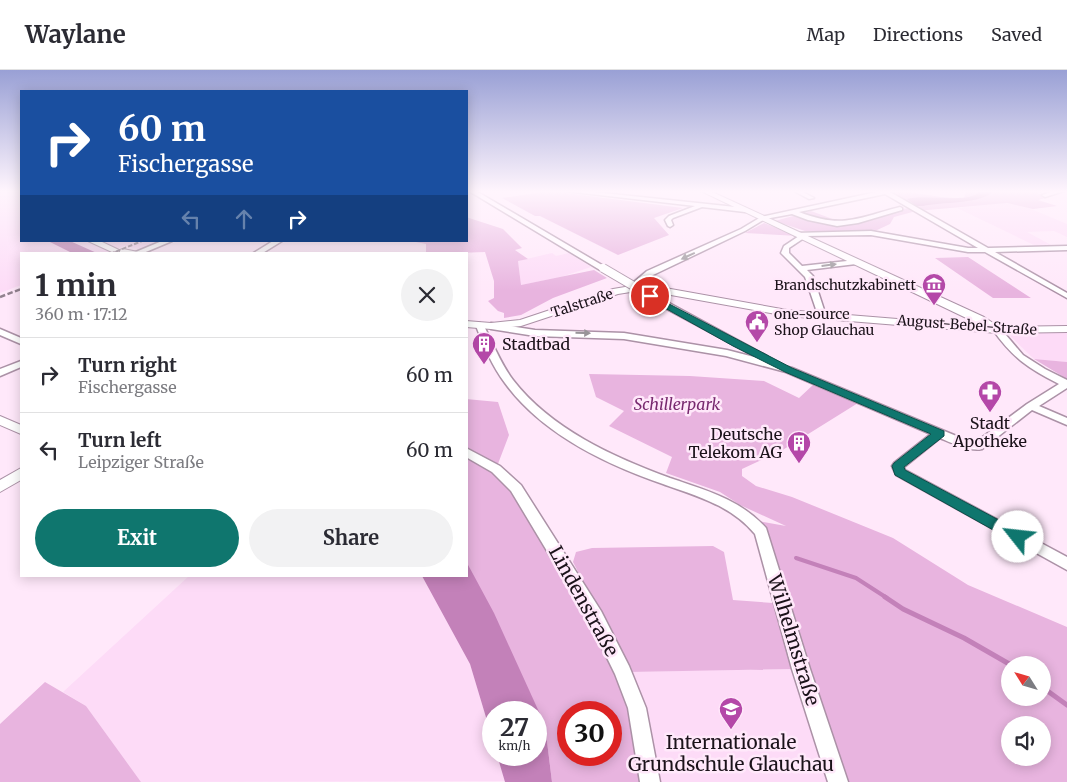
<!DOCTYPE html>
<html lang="en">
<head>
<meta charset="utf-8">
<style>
  :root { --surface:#fff; --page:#f2f2f3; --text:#2b2b33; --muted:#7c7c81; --line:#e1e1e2; --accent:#0f766e }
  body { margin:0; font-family:Merriweather,serif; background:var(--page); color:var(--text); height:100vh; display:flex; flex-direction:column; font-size:19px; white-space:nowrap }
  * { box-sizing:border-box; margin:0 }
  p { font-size:16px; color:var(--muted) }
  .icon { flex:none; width:28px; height:28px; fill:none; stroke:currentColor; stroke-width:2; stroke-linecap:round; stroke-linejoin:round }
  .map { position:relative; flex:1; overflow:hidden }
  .details { position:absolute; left:20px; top:182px; width:448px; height:325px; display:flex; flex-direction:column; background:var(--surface); border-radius:0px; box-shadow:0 2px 12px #0003 }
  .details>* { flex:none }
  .guide { position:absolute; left:20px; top:20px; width:448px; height:152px; border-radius:0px; box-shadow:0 2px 12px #0003; background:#1a4fa0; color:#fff; overflow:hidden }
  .needle { width:32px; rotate:307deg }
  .tools { position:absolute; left:1001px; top:586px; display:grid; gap:10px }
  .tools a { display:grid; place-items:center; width:50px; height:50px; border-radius:50%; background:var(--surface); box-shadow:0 2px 12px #0003; font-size:25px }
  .speed { position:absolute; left:482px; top:631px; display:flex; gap:10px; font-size:25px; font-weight:700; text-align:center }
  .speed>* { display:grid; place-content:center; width:65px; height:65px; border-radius:50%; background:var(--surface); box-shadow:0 2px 12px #0003; line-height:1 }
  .speed small { font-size:12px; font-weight:400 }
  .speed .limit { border:8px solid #d22; background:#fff; color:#111 }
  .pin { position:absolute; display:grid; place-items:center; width:42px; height:42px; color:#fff; margin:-21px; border:2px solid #fff; border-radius:50%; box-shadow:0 1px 5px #0007 }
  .me { position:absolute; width:55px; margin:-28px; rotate:299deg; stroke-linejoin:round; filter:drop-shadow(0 0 4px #0008) }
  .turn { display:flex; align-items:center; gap:18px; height:105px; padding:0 15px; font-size:22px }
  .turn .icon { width:65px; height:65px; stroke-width:2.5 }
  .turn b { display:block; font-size:35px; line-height:42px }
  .lanes { display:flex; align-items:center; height:48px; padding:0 15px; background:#0003; justify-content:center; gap:25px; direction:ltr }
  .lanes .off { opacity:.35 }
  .round { display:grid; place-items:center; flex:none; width:52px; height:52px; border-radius:26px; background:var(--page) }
  .head { display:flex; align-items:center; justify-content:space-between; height:85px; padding:0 15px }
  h1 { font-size:30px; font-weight:700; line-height:38px }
  .action { display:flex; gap:10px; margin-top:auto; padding:10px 15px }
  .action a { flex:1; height:58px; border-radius:30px; background:var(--accent); color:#fff; font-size:20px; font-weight:700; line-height:58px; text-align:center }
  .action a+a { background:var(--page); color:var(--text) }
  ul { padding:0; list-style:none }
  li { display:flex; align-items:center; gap:15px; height:75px; padding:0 15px; border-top:1px solid var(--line) }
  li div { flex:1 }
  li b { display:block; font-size:19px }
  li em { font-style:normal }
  header { display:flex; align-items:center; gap:30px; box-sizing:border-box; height:70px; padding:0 25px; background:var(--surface); border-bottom:1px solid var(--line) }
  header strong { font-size:24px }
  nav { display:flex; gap:28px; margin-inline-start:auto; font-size:18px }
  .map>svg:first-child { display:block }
  .built { fill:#fddbf7 }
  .green { fill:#e8b4df; fill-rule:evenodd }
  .water { fill:#c381b9 }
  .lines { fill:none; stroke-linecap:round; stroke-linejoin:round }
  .stream-far1 { stroke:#c381b9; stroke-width:4 }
  .stream { stroke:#c381b9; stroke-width:5 }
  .minor-casing { stroke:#ac92a7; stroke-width:3 }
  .tertiary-casing { stroke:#ac92a7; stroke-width:2 }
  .minor { fill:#fff; fill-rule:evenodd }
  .tertiary { fill:#fff; fill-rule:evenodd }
  .rail-far1 { stroke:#92828f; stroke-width:2; stroke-dasharray:4.5 2; stroke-linecap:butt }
  .rail { stroke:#92828f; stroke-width:2.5; stroke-dasharray:5.5 2.5; stroke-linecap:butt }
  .minor-bridge-casing { stroke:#ac92a7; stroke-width:10; stroke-linecap:butt }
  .minor-bridge { stroke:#fff; stroke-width:8 }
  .oneway { fill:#989498 }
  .route { fill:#0f766e; stroke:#0a4d48 }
  .labels { text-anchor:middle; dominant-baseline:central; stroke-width:5; stroke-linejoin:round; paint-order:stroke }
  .far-poi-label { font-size:14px; fill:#1b121a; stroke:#ffe8fa; text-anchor:end }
  .far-street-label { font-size:14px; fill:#1b121a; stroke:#ffe8fa }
  .poi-label { font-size:16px; fill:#1b121a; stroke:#ffe8fa; text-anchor:start }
  .park-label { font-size:16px; font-style:italic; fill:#78296f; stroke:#ffe8fa }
  .near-street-label { font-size:19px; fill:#1b121a; stroke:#ffe8fa }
  .near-poi-label { font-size:19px; fill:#1b121a; stroke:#ffe8fa }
</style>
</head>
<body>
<header>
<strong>Waylane</strong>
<nav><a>Map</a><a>Directions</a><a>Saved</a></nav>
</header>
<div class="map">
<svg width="1067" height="712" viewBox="0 0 1067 712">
  <rect width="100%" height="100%" fill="#ffe8fa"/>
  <path class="built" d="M0 121H21V171H169L144 180 124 176 104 184H21V215L0 223Z
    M1004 133 1024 136 1067 154V167L1054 161 1027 162 1053 176H1036L957 138Z
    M552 183 556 186 569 183 591 197 561 207 521 215 518 191Z
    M1006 262H1067V292L1034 289Z
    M189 506H422L470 594 494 674V685H497L505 711 141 712 86 636 63 622Z
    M794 599 838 712H650L623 602Z"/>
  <path class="green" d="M550 121 683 138 654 148 669 165 618 185 540 146H535L502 128Z
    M889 121C914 121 938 129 964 128L966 122 964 121H1045L1037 123 1045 126V128L1038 130 1057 136 1033 139 1007 133 916 141 894 147 890 154 875 161H805L775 151 811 141 846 154 900 139 911 138 885 122Z
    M466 147 503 159 522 178 515 180 528 189 518 191 521 215 594 200 607 208 553 228 521 245 504 248V243L498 241 488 231 494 228V211L485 182 426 184V174L411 171H466Z
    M764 153 798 166 745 163Z
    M968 187 1031 228H993L935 188Z
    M1034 289 1067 292V309Z
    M589 304 690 306 764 311 799 328 814 314 858 333 781 381 742 399V406L756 416 792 427 893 468 968 515 1067 557V712H838L752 450 786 456 740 435 720 422 666 403 672 387 609 356 624 341 596 327ZM1010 595H1042V628H1010ZM1010 655H1042V688H1010Z
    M466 329 498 332 509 365 496 399 516 418 623 602 650 712H552L545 655 466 491ZM569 642H611V685H569Z
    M713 476 724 482 733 530 773 533 794 599 629 602 573 492 576 482 592 478Z
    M45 612 86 636 141 712H0V654Z"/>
  <path class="water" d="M979 121H993C984 134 939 132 923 136H916L907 129C924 123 971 135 979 121Z
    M48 171H70L99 184H74Z
    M466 491 494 543 545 655 552 712H505L497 685H536V642H494V674L470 594 422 506H466Z"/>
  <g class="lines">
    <path class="stream-far1" d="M796 488 856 508 887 528"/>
    <path class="stream" d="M885 527 903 539 964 568 1011 595
      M1042 617 1067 635"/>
    <g class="minor-casing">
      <path id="minor" d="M469 121H476L607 198 600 200Z
        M565 121H584L745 138 748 140 745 142 702 137 673 148 671 150 673 155 670 157 668 156 665 150 669 146 695 136Z
        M794 121H801L814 128 809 129Z
        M881 121H892L890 122 988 178 1067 176V180L995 182 1067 223V228L985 182H968L871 165 805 166 804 168 789 178V183L802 196 856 190 860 192 856 194 807 200 813 206 826 246 825 248H819L805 207 781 183 784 176 799 166 794 165V163L871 161 968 178H978L885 124 799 142C843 159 857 148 900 137L902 138V140L858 153 837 156 808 150 792 144 765 149 745 161 653 205 634 220 627 218 647 201 741 159 761 147Z
        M1054 121H1064L1045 127 1042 125Z
        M162 171H172L141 184H131Z
        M273 171H282L261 184H252Z
        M663 233H669L767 286 769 288 765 291 792 298 966 370 976 372 1027 334 1059 314C1029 299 1013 288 993 260L997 257 1000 258 1023 285 1045 299 1067 310V318L1039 336 1067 348V355L1032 340 982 379C969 382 952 373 940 368L904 397 905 400 1067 487V500L896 405 892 396 894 393 931 364 786 302 726 286 624 269 535 266 491 259 487 256 491 253 535 260 624 263 727 280 758 288 663 237Z
        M480 253 484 256C493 274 501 294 513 310 551 359 613 387 670 408 705 420 740 429 766 458L810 599 848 712H828L792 599 755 464C731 435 696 426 663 414 605 394 542 364 505 313 492 296 484 276 476 256Z
        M0 259 21 268V274L0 265Z
        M21 291V297L0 306V299Z
        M466 378 500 396 521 415 601 541 629 596 646 638 660 712H640L628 638 615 604 589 551 511 421 492 402 466 387Z"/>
    </g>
    <g class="tertiary-casing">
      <path id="tertiary" d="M701 121H710L984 247 999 257 1067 256V262L997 263 787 246 643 220 618 224 521 256 491 259 466 257V251L491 253 520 250 613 219 643 214 787 240 983 256Z
        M88 171H100L119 180 112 182Z
        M123 179 138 182 139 184H120V180Z
        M0 346 21 355V364L0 355Z
        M21 398V410L0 422V410Z"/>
    </g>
    <use href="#minor" class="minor"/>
    <use href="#tertiary" class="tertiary"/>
    <path class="rail-far1" d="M110 184 142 171"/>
    <path class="rail" d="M0 227 21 219"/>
    <g class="minor-bridge-casing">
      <path id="minor-bridge" d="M603 198 666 235"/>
    </g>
    <use href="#minor-bridge" class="minor-bridge"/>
  </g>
  <defs><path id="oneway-solid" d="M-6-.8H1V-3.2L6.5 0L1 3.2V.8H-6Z" transform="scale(1.25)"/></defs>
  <g class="oneway">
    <use href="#oneway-solid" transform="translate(688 186) rotate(155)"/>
    <use href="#oneway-solid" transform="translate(829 195) rotate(-7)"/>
    <use href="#oneway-solid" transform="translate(583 263) rotate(2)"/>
  </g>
  <linearGradient id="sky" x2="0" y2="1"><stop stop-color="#99a0d5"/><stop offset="0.55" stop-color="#fff5fd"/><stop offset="1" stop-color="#fff5fd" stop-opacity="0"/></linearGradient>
  <rect width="1067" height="221" fill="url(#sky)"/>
  <path class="route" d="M650 224 792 298 944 361V366L904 397 905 400 1023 463 1025 467 1023 471H1013L895 405 892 396 894 393 931 364 785 302 733 276 647 228V224Z"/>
  <defs>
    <g id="museum-pin" transform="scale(1.25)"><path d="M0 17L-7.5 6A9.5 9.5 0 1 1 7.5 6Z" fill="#b448a8" stroke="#ffe8fa"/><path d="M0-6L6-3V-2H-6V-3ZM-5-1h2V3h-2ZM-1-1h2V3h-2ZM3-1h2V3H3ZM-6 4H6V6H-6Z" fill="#fff"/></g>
    <g id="civic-pin" transform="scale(1.25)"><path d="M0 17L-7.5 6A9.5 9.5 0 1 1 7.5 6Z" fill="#b448a8" stroke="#ffe8fa"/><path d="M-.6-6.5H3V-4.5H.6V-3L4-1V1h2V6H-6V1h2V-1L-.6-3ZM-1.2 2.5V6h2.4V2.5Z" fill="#fff"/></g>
    <g id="building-pin" transform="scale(1.25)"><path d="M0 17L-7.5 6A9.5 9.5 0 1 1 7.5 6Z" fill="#b448a8" stroke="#ffe8fa"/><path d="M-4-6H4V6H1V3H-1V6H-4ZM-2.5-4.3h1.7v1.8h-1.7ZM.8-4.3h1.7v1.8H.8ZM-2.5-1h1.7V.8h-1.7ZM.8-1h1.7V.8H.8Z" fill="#fff"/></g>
    <g id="pharmacy-pin" transform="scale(1.25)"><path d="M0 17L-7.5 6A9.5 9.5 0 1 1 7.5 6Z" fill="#b448a8" stroke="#ffe8fa"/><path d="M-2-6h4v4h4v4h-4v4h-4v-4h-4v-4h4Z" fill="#fff"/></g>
    <g id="school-pin" transform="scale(1.25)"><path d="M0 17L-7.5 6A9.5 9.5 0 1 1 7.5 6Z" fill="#b448a8" stroke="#ffe8fa"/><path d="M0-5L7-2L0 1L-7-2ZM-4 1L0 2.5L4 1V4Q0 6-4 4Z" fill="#fff"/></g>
  </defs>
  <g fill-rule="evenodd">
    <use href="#museum-pin" x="934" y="215"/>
    <use href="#civic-pin" x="757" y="252"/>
    <use href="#building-pin" x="484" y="274"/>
    <use href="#pharmacy-pin" x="990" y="322"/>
    <use href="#building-pin" x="799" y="373"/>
    <use href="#school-pin" x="731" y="639"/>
  </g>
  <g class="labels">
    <g class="far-poi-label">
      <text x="916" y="215">Brandschutzkabinett</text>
      <text x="774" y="244" text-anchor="start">one-source<tspan x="774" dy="16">Shop Glauchau</tspan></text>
    </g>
    <g class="far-street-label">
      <text transform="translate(582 233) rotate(-18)">Talstraße</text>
      <text transform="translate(967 255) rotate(4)">August-Bebel-Straße</text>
    </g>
    <g class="poi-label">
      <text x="502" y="274">Stadtbad</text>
      <text x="990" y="353" text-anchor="middle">Stadt<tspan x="990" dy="18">Apotheke</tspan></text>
      <text x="782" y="364" text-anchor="end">Deutsche<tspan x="782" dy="18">Telekom AG</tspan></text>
    </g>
    <g class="park-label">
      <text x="677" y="334">Schillerpark</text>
    </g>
    <g class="near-street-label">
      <text transform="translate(584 531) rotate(61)">Lindenstraße</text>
      <text transform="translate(794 570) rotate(73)">Wilhelmstraße</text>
    </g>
    <g class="near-poi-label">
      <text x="731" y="672">Internationale<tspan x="731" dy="22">Grundschule Glauchau</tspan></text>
    </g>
  </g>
</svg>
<div class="tools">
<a><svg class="needle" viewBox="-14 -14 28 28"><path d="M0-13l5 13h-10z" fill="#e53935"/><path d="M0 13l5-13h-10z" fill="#7c7c81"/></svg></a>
<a><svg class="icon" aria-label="sound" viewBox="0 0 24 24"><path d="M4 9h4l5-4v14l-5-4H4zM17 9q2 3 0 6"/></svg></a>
</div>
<div class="speed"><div>27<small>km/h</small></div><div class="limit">30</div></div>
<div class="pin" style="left:650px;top:226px;background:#d93025"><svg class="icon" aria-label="arrive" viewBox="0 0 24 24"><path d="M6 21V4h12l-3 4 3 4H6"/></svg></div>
<svg class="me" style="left:1018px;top:467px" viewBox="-20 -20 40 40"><circle r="19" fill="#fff"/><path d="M0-13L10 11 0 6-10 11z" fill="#0f766e"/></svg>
<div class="guide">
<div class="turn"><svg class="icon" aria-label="right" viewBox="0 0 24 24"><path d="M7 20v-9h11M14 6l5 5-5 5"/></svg><div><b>60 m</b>Fischergasse</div></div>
<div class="lanes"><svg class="icon off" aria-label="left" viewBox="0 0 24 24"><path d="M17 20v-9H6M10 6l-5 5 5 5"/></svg><svg class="icon off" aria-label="ahead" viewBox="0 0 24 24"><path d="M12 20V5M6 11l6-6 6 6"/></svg><svg class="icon" aria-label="right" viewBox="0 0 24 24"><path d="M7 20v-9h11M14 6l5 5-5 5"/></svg></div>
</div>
<section class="details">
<div class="head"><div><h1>1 min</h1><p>360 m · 17:12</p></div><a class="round"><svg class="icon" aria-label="close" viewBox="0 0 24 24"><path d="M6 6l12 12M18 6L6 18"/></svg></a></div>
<ul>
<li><svg class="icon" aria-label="right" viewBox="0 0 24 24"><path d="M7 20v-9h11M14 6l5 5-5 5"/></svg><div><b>Turn right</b><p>Fischergasse</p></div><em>60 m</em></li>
<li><svg class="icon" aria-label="left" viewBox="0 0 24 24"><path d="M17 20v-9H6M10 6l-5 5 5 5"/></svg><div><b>Turn left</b><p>Leipziger Straße</p></div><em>60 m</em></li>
</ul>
<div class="action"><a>Exit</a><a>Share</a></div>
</section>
</div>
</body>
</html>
